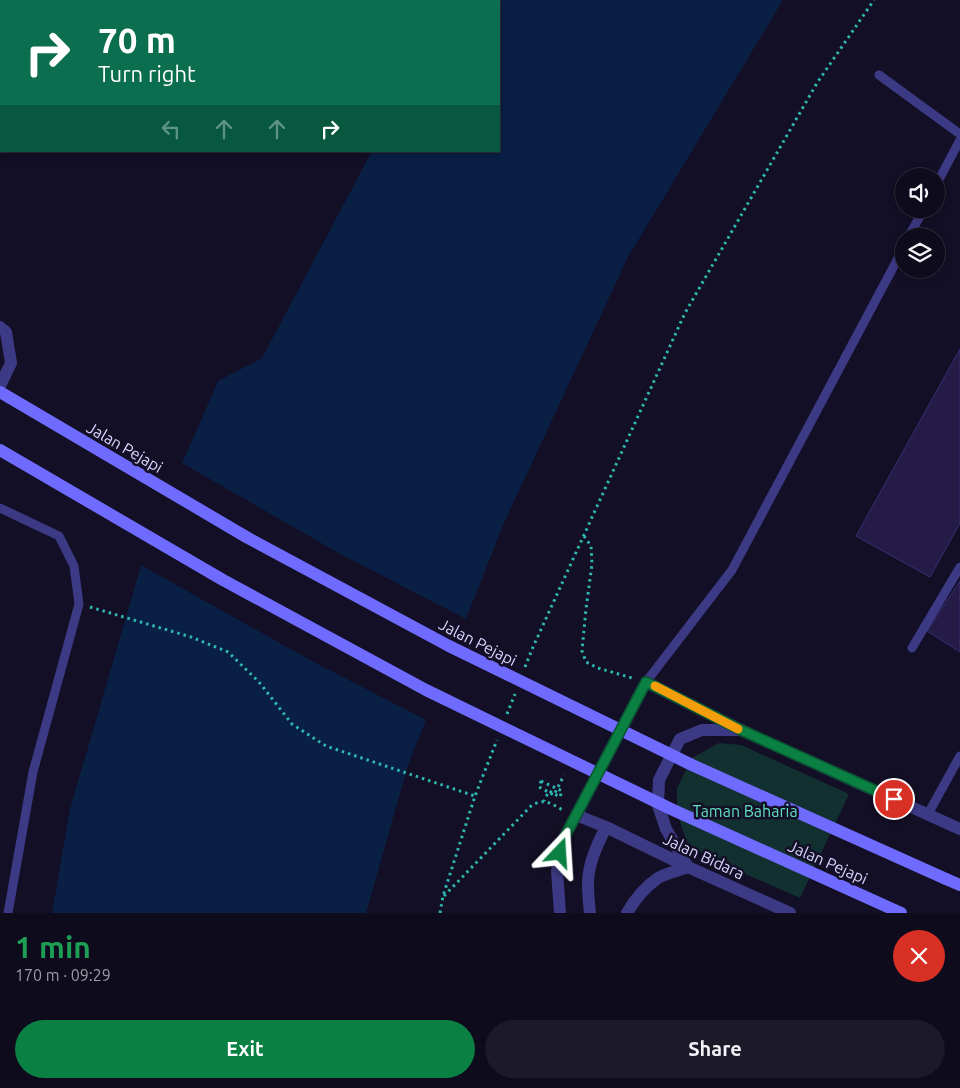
<!DOCTYPE html>
<html lang="en">
<head>
<meta charset="utf-8">
<style>
  :root { --surface:#0e0b1c; --page:#1c1929; --text:#f1f3f6; --muted:#9b9ba3; --line:#2e2b3b; --accent:#0b8043 }
  body { margin:0; font-family:Ubuntu,sans-serif; background:var(--page); color:var(--text); height:100vh; display:flex; flex-direction:column; font-size:19px; white-space:nowrap }
  * { box-sizing:border-box; margin:0 }
  p { font-size:16px; color:var(--muted) }
  .icon { flex:none; width:28px; height:28px; fill:none; stroke:currentColor; stroke-width:2; stroke-linecap:round; stroke-linejoin:round }
  .map { position:relative; height:913px; overflow:hidden }
  .sheet { display:flex; flex-direction:column; background:var(--surface); flex:1 }
  .sheet>* { flex:none }
  .hud { position:absolute; left:0px; top:0px; width:500px; height:152px; box-shadow:0 2px 8px #0003,0 0 0 1px var(--line); background:#0b6e4f; color:#fff; overflow:hidden }
  .tools { position:absolute; left:895px; top:168px; display:grid; gap:10px }
  .tools a { display:grid; place-items:center; width:50px; height:50px; border-radius:50%; background:var(--surface); box-shadow:0 2px 8px #0003,0 0 0 1px var(--line); font-size:25px }
  .pin { position:absolute; display:grid; place-items:center; width:42px; height:42px; color:#fff; margin:-21px; border:2px solid #fff; border-radius:50%; box-shadow:0 1px 5px #0007 }
  .me { position:absolute; width:55px; margin:-28px; rotate:20deg; stroke-linejoin:round; filter:drop-shadow(0 0 4px #0008) }
  .turn { display:flex; align-items:center; gap:18px; height:105px; padding:0 15px; font-size:22px }
  .turn .icon { width:65px; height:65px; stroke-width:2.5 }
  .turn b { display:block; font-size:35px; line-height:42px }
  .lanes { display:flex; align-items:center; height:48px; padding:0 15px; background:#0003; justify-content:center; gap:25px; direction:ltr }
  .lanes .off { opacity:.35 }
  .round { display:grid; place-items:center; flex:none; width:52px; height:52px; border-radius:26px; background:var(--page) }
  .headline { display:flex; align-items:center; justify-content:space-between; height:85px; padding:0 15px }
  h1 { font-size:30px; font-weight:600; line-height:38px; color:#1e9e55 }
  .primary-button { display:flex; gap:10px; margin-top:auto; padding:10px 15px }
  .primary-button a { flex:1; height:58px; border-radius:30px; background:var(--accent); color:#fff; font-size:20px; font-weight:600; line-height:58px; text-align:center }
  .primary-button a+a { background:var(--page); color:var(--text) }
  .map>svg:first-child { display:block }
  .green { fill:#12302f }
  .water { fill:#0a1f44 }
  .pier { fill:#130f26 }
  .building { fill:#241b47; stroke:#3b2d73 }
  .lines { fill:none; stroke-linecap:round; stroke-linejoin:round }
  .path { stroke:#2fb8b0; stroke-width:3; stroke-dasharray:2.5 4; stroke-linecap:butt }
  .lane { stroke:#3d3a85; stroke-width:9 }
  .street { stroke:#3d3a85; stroke-width:12 }
  .secondary { stroke:#6f6bff; stroke-width:12 }
  .path-bridge { stroke:#2fb8b0; stroke-width:3; stroke-dasharray:2.5 4; stroke-linecap:butt }
  .secondary-bridge { stroke:#6f6bff; stroke-width:12 }
  .route-casing { stroke:#07532c; stroke-width:12 }
  .route { stroke:#0b8043; stroke-width:9 }
  .slow { stroke:#f59e0b; stroke-width:9 }
  .labels { text-anchor:middle; dominant-baseline:central; stroke-width:5; stroke-linejoin:round; paint-order:stroke }
  .street-label { font-size:16px; fill:#d9d4ff; stroke:#130f26 }
  .park-label { font-size:16px; fill:#5fe0c0; stroke:#130f26 }
</style>
</head>
<body>
<div class="map">
<svg width="960" height="913" viewBox="0 0 960 913">
  <rect width="100%" height="100%" fill="#130f26"/>
  <path class="green" d="M719 743 741 745 849 794 800 898 709 858 687 842 677 813V788L692 758Z"/>
  <path class="water" d="M490 0H783L628 257 504 523 408 765 366 913H52L70 809 148 542 218 381 262 358 372 151H499V1H489Z"/>
  <path class="pier" d="M180 462 344 556 468 620 428 721 310 660 139 564 145 541Z"/>
  <path class="building" d="M960 349V523L930 577 856 536Z
    M960 581V652L927 631Z"/>
  <g class="lines">
    <path class="path" d="M584 536 591 546 592 564 586 609 582 651 586 662 598 668 632 678
      M90 607 191 637 228 652 259 682 292 724 326 746 475 796
      M525 667 533 647 685 313 817 83 874 0
      M507 714 515 694
      M541 781 562 791 560 797 549 791 544 801
      M444 896 531 806C544 797 551 804 563 810
      M440 913 443 896 475 796 497 740"/>
    <path class="lane" d="M879 75 960 134
      M936 185 960 140
      M909 236 924 209
      M0 508 59 536 74 566 79 604 33 772 8 913
      M912 648 960 567
      M646 682 732 570 904 247
      M928 814 960 756"/>
    <path class="street" d="M0 327 6 332 11 363 0 386
      M576 815 606 827 688 867 790 913
      M688 867 666 829 658 805 659 780 680 739 702 730H738
      M560 913 557 871 560 853 564 838 646 682 741 730 960 829
      M590 913C589 904 588 894 588 884 588 864 597 845 606 827
      M627 913C635 899 645 887 658 878 667 873 678 871 688 867"/>
    <path class="secondary" d="M946 879 960 885"/>
    <path class="path-bridge" d="M541 781 539 787 554 795 564 775"/>
    <path class="secondary-bridge" d="M0 392 248 538 449 646 692 765 946 879
      M0 450 223 580 426 690 671 809 901 913"/>
  </g>
  <g class="lines">
    <g class="route-casing">
      <path id="route" d="M560 853 564 838 646 682 741 730 894 799"/>
    </g>
    <use href="#route" class="route"/>
    <path class="slow" d="M655 686 738 729"/>
  </g>
  <g class="labels">
    <g class="street-label">
      <text transform="translate(125 447) rotate(30)">Jalan Pejapi</text>
      <text transform="translate(478 642) rotate(27)">Jalan Pejapi</text>
      <text transform="translate(704 856) rotate(25)">Jalan Bidara</text>
      <text transform="translate(828 862) rotate(24)">Jalan Pejapi</text>
    </g>
    <g class="park-label">
      <text x="745" y="811">Taman Baharia</text>
    </g>
  </g>
</svg>
<div class="tools">
<a><svg class="icon" aria-label="sound" viewBox="0 0 24 24"><path d="M4 9h4l5-4v14l-5-4H4zM17 9q2 3 0 6"/></svg></a>
<a><svg class="icon" aria-label="layers" viewBox="0 0 24 24"><path d="M12 4l9 5-9 5-9-5zM3 14l9 5 9-5"/></svg></a>
</div>
<div class="pin" style="left:894px;top:799px;background:#d93025"><svg class="icon" aria-label="arrive" viewBox="0 0 24 24"><path d="M6 21V4h12l-3 4 3 4H6"/></svg></div>
<svg class="me" style="left:560px;top:853px" viewBox="-20 -20 40 40"><path d="M0-17L14 15 0 8-14 15z" fill="#0b8043" stroke="#fff" stroke-width="4"/></svg>
<div class="hud">
<div class="turn"><svg class="icon" aria-label="right" viewBox="0 0 24 24"><path d="M7 20v-9h11M14 6l5 5-5 5"/></svg><div><b>70 m</b>Turn right</div></div>
<div class="lanes"><svg class="icon off" aria-label="left" viewBox="0 0 24 24"><path d="M17 20v-9H6M10 6l-5 5 5 5"/></svg><svg class="icon off" aria-label="ahead" viewBox="0 0 24 24"><path d="M12 20V5M6 11l6-6 6 6"/></svg><svg class="icon off" aria-label="ahead" viewBox="0 0 24 24"><path d="M12 20V5M6 11l6-6 6 6"/></svg><svg class="icon" aria-label="right" viewBox="0 0 24 24"><path d="M7 20v-9h11M14 6l5 5-5 5"/></svg></div>
</div>
</div>
<section class="sheet">
<div class="headline"><div><h1>1 min</h1><p>170 m · 09:29</p></div><a class="round" style="background:#d93025;color:#fff"><svg class="icon" aria-label="close" viewBox="0 0 24 24"><path d="M6 6l12 12M18 6L6 18"/></svg></a></div>
<div class="primary-button"><a>Exit</a><a>Share</a></div>
</section>
</body>
</html>
